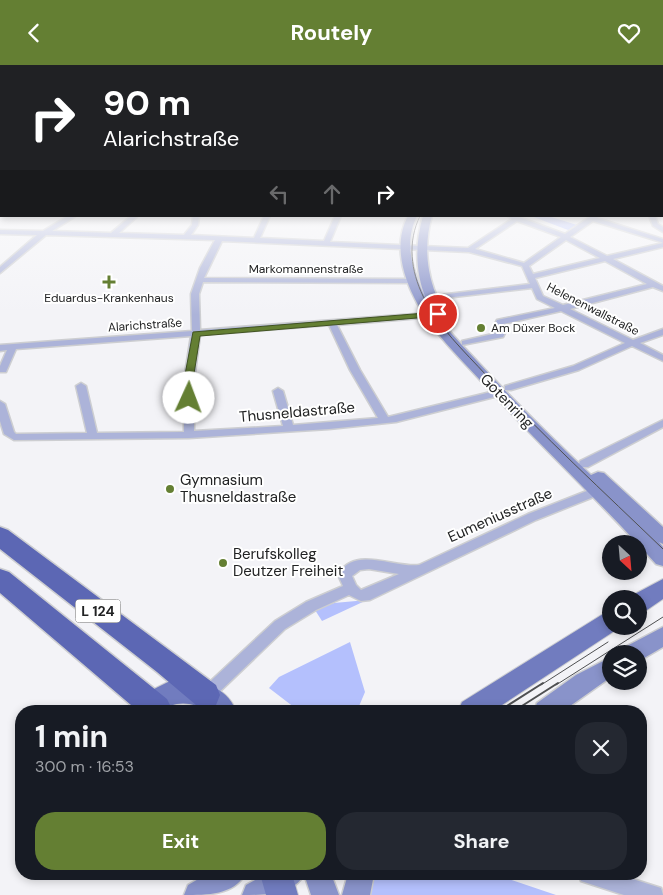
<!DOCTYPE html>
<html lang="en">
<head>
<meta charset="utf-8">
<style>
  :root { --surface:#171b24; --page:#242831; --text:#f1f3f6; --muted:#9ea1a6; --accent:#647f33 }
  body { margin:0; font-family:"DM Sans",sans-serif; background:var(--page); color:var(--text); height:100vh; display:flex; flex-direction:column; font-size:19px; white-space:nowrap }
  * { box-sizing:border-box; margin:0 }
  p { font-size:16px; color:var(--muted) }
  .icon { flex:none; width:28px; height:28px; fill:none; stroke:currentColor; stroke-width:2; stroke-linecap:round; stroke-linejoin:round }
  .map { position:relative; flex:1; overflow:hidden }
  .drawer { position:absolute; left:15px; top:640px; width:632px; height:175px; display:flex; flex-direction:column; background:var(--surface); border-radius:20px; box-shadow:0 2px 8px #0003 }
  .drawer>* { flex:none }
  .hud { position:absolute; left:0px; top:0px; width:664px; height:152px; box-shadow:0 2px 8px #0003; background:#202124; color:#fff; overflow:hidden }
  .needle { width:32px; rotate:154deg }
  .fabs { position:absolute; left:602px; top:470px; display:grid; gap:10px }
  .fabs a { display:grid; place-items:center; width:45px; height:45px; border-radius:50%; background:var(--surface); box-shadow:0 2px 8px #0003; font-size:25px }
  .pin { position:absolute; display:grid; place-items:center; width:42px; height:42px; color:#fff; margin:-21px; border:2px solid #fff; border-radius:50%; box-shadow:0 1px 5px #0007 }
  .me { position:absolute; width:55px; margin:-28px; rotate:2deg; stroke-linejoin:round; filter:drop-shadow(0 0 4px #0008) }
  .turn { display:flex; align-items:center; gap:18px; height:105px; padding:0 20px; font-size:22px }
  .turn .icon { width:65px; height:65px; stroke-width:2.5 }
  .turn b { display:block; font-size:35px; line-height:42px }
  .lanes { display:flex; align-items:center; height:48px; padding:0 20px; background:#0003; justify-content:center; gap:25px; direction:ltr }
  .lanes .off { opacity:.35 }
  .round { display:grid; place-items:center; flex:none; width:52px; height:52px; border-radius:20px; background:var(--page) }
  .headline { display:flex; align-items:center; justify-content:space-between; height:85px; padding:0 20px }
  h1 { font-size:30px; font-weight:700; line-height:38px }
  .primary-button { display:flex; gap:10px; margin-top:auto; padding:10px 20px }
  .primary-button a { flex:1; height:58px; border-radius:20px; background:var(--accent); color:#fff; font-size:20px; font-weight:700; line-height:58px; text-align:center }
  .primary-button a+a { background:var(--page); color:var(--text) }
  header { display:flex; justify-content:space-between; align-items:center; height:65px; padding:0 20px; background:var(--accent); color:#fff; font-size:22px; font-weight:700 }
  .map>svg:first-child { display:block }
  .green { fill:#b4c0fd }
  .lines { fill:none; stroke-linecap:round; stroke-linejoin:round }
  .street-casing { stroke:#cdced1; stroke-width:3 }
  .secondary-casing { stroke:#cdced1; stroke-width:3 }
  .primary-casing { stroke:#cdced1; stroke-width:2 }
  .highway-casing { stroke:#cdced1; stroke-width:3 }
  .street { fill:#acb3d9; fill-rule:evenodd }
  .secondary { fill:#8993ca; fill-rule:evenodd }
  .primary { fill:#717cbf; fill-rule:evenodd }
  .highway { fill:#5c67b4; fill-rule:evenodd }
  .tram-far1 { stroke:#4f5052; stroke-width:1 }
  .tram { stroke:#4f5052; stroke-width:2 }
  .route { fill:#647f33; stroke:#415321 }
  .poi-dot { fill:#647f33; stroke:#fff; stroke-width:2 }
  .labels { text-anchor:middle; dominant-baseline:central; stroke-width:4; stroke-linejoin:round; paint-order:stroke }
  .far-street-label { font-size:12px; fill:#222324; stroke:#fff }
  .far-poi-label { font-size:12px; fill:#222324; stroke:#fff }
  .shield { fill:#fff; stroke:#646566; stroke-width:1 }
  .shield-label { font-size:14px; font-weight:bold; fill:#222324 }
  .street-label { font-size:15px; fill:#222324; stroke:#fff }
  .poi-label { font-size:15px; fill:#222324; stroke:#fff; text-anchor:start }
</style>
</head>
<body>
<header><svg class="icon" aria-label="back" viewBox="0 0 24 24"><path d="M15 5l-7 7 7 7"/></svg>Routely<svg class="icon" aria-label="heart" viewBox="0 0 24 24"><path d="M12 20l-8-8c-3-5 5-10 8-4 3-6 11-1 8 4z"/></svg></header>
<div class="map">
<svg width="663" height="830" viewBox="0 0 663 830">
  <rect width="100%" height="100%" fill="#f3f3f7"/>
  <path class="green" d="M531 151H548L577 160 568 165Z
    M367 535 322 556 315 545 334 538Z
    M350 577 365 627 357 646H299L269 623 279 612Z
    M375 809H494L556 830H369Z"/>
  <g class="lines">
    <g class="street-casing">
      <path id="street" d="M68 151H76L52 166 111 168 131 151H138L119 168 184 170 192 160 193 151H199L198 160 191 170 254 173 264 151H270L260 173 324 176 335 151H341L330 177 468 183 512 154 507 151H516L565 169 591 151H599L597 153 663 174V182L613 194 663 221V226L653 222 570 244 633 275 663 264V270L640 278 663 290V296L632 281 579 305 511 325H505V321L573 301 625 278 561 246 503 259 506 266 503 272 462 280V276L497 268 498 266 495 259 497 255 555 243 537 234 532 223 428 235 427 233 431 231 530 219 522 201 469 187 222 176 204 213 414 214 418 216 414 218 203 217 199 229 200 265 442 247 446 249 445 251 337 260 360 305 388 352 499 325 504 328 502 330 396 357 329 364 189 373 14 375 4 369 0 356V336L5 339 14 367 16 369 87 368 76 321 81 318 86 321 97 368 184 367V315L191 271 16 284 6 307H0V301L7 285 0 286V280L192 266 191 229 200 203 215 175 46 170 0 208V202L37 170 0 169V165L43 166ZM517 156 561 172 524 198 475 184ZM593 156 661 177 663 178 607 191 570 172ZM566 175 600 193 533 209 529 201ZM605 196 647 219 563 240 543 231 535 213ZM329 260 350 305 378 353 293 360 283 326 278 323 273 326 283 361 194 366V315L200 270Z
        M649 151H655L658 159 663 162V167L653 161Z
        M663 355V362L588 402H580L579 399 580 396Z
        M597 422 603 426 601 429 536 455 370 535 361 536 349 530 316 545 285 564 211 635 206 637 201 635 198 630 201 625 275 556 306 537 343 521 338 510C354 480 393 503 419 500L528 449ZM369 504 399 509 361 525 356 520 352 511 360 505Z
        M579 809H617L661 823 663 830H624L581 816Z"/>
    </g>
    <g class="secondary-casing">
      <path id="secondary" d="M408 151H417C403 178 413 208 426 234 415 207 415 178 423 151H432C424 178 426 208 438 234L432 237 427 234C440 258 459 277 477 296 514 336 552 373 591 410L598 407 604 408 663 462V479L659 477 663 482V501L656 499C600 436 537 378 480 315 458 291 433 267 417 238 403 212 393 179 408 151Z
        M663 562V582L639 596V589H622L625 582Z
        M611 592V612L563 646H534L537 638 576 610Z
        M207 809H245C234 830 207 830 184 830L188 820Z
        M266 809H331L339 830H311L304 809C294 830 266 830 242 830L246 820Z
        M348 809H374L370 830H342Z"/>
    </g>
    <g class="primary-casing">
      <path id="primary" d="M663 514V534L647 545 639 547V534H630L631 531Z
        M611 546V561H620L619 563 493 646H458L462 637 603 549Z
        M174 614C199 617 226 619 236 646H205C198 639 181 636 171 641L173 646H145L144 644 152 625Z
        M260 809H292L298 830H266Z"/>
    </g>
    <g class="highway-casing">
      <path id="highway" d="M0 138H1V144H0Z
        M0 462 8 465 216 620 220 630 216 640 206 643 196 640 157 607 0 484Z
        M0 504 9 507 167 634 172 644 171 646H138L0 528Z"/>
    </g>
    <use href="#street" class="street"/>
    <use href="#secondary" class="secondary"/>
    <use href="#primary" class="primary"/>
    <use href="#highway" class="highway"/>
    <path class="tram-far1" d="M420 151C407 177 411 206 423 231 438 262 464 286 487 311 543 371 604 427 663 484
      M541 620 608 577
      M556 620 663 552"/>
    <path class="tram" d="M499 646 543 618
      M514 646 558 618"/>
  </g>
  <linearGradient id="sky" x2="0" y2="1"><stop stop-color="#84aaea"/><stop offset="0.54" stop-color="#fafafb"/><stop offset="1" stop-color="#fafafb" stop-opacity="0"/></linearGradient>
  <rect width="663" height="250" fill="url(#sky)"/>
  <path class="route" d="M438 247 441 248V251L200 271 193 315 194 333 189 336 184 333V315L193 267Z"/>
  <g class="poi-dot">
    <path d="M106.5 209.5h5v5h5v5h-5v5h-5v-5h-5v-5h5z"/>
    <circle cx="481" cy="263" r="5"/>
    <circle cx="170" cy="424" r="5"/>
    <circle cx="223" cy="498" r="5"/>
  </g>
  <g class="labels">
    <g class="far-street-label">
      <text x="306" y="204">Markomannenstraße</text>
      <text transform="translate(593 244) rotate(27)">Helenenwallstraße</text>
      <text transform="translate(145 260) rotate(-4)">Alarichstraße</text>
    </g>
    <g class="far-poi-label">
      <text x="109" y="233">Eduardus-Krankenhaus</text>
      <text x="491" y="263" text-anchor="start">Am Düxer Bock</text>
    </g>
    <rect class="shield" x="75.5" y="534.5" width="45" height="23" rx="4"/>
    <g class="shield-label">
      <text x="98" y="546">L 124</text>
    </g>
    <g class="street-label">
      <text transform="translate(507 336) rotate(46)">Gotenring</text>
      <text transform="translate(297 347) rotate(-5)">Thusneldastraße</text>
      <text transform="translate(500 450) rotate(-24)">Eumeniusstraße</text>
    </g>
    <g class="poi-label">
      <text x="180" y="415">Gymnasium<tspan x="180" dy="17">Thusneldastraße</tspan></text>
      <text x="233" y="489">Berufskolleg<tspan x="233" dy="17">Deutzer Freiheit</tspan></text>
    </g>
  </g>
</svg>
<div class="fabs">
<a><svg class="needle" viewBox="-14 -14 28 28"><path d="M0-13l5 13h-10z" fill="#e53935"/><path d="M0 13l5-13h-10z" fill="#9ea1a6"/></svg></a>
<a><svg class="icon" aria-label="search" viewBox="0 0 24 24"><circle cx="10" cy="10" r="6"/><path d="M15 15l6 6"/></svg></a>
<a><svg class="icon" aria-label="layers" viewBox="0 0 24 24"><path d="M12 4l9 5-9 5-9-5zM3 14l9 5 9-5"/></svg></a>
</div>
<div class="pin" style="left:438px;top:249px;background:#d93025"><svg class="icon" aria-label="arrive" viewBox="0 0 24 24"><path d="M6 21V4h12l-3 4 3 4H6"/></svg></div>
<svg class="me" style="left:189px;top:333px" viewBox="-20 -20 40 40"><circle r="19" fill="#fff"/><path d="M0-13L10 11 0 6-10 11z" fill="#647f33"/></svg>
<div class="hud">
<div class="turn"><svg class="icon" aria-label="right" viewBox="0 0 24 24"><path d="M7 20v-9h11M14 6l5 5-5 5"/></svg><div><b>90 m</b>Alarichstraße</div></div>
<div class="lanes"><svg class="icon off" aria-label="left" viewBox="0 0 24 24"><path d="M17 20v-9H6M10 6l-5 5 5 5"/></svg><svg class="icon off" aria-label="ahead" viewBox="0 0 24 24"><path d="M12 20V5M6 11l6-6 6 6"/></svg><svg class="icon" aria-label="right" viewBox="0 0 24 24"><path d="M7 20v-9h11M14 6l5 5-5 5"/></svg></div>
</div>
<section class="drawer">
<div class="headline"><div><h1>1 min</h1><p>300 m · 16:53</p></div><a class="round"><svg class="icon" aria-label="close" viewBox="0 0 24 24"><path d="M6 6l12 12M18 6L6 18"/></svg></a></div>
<div class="primary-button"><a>Exit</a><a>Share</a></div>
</section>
</div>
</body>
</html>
